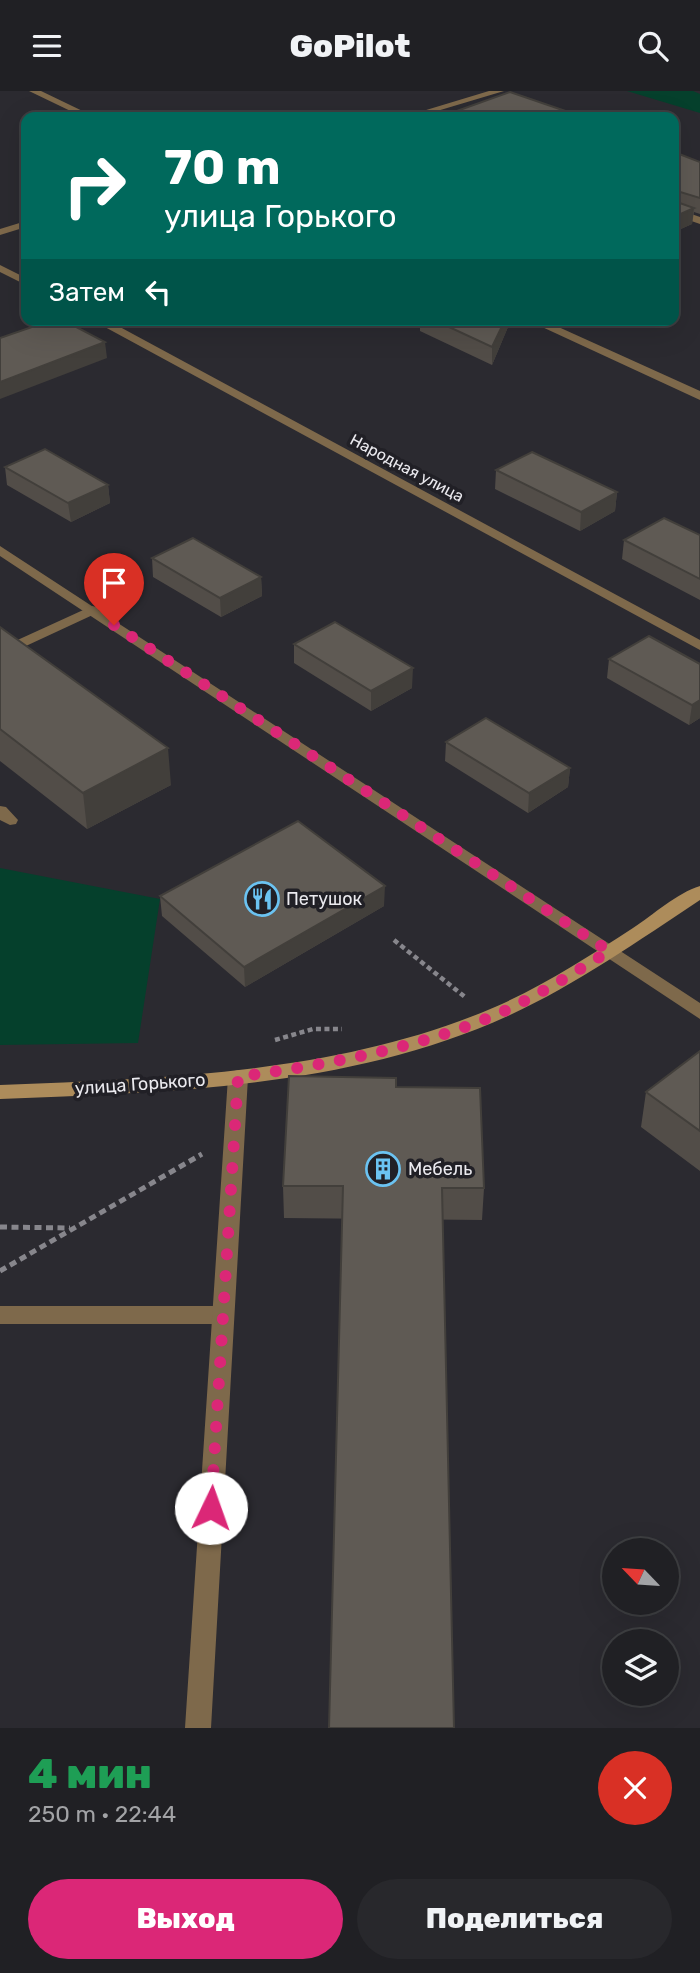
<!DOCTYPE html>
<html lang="ru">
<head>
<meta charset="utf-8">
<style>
  :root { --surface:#202024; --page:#28282c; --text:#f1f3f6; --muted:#a2a3a6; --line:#3d3e41; --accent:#db2777 }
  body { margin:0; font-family:Rubik,sans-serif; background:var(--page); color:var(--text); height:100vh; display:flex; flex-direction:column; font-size:26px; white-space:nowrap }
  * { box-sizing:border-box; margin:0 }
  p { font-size:23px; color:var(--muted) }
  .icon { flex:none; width:38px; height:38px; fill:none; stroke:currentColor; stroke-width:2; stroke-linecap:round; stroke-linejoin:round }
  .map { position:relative; height:1637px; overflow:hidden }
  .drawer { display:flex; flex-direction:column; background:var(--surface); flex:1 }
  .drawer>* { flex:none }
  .top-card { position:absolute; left:21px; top:21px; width:658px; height:214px; border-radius:14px; box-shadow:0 7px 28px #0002,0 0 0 2px var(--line); background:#00695c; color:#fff; overflow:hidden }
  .needle { width:46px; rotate:295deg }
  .tools { position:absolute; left:602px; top:1447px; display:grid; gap:14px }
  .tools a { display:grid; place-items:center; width:77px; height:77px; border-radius:50%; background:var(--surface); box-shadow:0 7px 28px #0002,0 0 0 2px var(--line); font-size:35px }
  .pin { position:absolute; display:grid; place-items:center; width:60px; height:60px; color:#fff; margin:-72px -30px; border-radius:50% 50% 50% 0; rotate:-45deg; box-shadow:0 0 7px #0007 }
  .pin .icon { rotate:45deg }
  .me { position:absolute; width:77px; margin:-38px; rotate:3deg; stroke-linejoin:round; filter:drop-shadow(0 0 5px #0008) }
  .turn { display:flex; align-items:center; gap:24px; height:147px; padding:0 28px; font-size:32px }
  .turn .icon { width:91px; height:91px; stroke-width:2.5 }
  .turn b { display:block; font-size:49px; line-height:60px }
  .then { display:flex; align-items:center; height:66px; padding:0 28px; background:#0003; gap:14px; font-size:26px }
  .round { display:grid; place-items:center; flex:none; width:74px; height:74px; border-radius:37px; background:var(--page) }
  .head { display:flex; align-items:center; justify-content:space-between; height:119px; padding:0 28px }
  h1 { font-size:42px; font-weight:800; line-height:52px; color:#1e9e55 }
  .primary-button { display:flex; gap:14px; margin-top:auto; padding:14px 28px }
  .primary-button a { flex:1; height:80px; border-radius:42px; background:var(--accent); color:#fff; font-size:28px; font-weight:800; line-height:80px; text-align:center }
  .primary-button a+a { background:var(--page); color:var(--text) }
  header { display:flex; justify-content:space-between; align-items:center; height:91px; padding:0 28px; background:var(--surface); font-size:32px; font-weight:800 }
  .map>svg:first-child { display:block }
  .green { fill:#05402c }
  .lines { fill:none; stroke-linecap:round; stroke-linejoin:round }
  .path-far1 { stroke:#87868c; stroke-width:4.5; stroke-dasharray:5 3.5; stroke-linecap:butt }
  .path { stroke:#87868c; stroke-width:5; stroke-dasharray:7 4.5; stroke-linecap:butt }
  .lane { fill:#7e694b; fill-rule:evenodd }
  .street { fill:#7e694b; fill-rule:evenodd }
  .secondary { fill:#ad8c5b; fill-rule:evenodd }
  .wall { fill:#524d48 }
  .shaded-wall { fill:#423f3b }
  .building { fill:#5f5a54; stroke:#423f3b; stroke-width:2 }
  .route { stroke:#db2777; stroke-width:12; stroke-dasharray:0 21.6 }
  .labels { text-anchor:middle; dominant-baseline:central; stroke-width:7; stroke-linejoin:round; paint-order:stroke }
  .far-street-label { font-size:16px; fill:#ebeaef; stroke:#212026 }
  .poi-label { font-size:18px; fill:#ebeaef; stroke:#212026; text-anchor:start }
  .street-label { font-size:18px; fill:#ebeaef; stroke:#212026 }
</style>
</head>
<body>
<header><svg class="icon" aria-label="menu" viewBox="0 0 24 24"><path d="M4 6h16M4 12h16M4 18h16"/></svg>GoPilot<svg class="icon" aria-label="search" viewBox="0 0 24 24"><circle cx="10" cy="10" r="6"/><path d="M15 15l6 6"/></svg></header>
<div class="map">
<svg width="700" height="1637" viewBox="0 0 700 1637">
  <rect width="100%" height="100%" fill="#2b2a30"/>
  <path class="green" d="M627 0H693L700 3V22Z
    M0 777 160 808 138 952 0 954Z"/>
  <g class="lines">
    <path class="path-far1" d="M394 849 465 906
      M275 949 313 938H342"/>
    <path class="path" d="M0 1136 70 1137
      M0 1180 202 1063"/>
    <path class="lane" d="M92 515 97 516 99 519 97 522 0 567V557Z
      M0 715 6 716 18 729 16 733 10 734 0 729Z
      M0 1215H223L231 1218 234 1224 231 1230 223 1233H0Z"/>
    <path class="street" d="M29 0H41L95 26H83Z
      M489 0H504L417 26H403Z
      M674 117 700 126V133L674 124Z
      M26 130V136L0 144V138Z
      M0 174 26 187V194L0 181Z
      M92 229H107L700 549V559Z
      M527 229H543L700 300V309Z
      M0 455 700 912V928L0 465Z
      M238 979 245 981 248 986 211 1637H185L228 986 231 981Z"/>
    <path class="secondary" d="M700 795V809C638 850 577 893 510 924 351 997 171 1001 0 1008V994C166 987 339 983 495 916 543 895 588 866 633 837 653 824 677 802 700 795Z"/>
  </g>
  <path class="wall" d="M674 58V61L700 71V123L694 121 692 133 674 141Z
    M420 229H511L492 274 420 240Z
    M5 376 108 394 110 412 71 431 7 394Z
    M496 379 617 401 615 420 580 440 495 398Z
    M700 444V509L622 468 624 449Z
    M152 467 261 486 262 505 221 526 153 486Z
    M0 536 171 694 87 738 0 670Z
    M294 553 412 597 371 620 294 572Z
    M609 568 700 573V627L689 634 607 587Z
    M446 651 570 677 568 696 528 722 445 670Z
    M160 805 384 815 245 896 162 825Z
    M700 960V1080L641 1036 646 1001Z
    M396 996 484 1097 482 1129 284 1127 283 1095Z"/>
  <path class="shaded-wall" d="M694 117 692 133 674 141V126Z
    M505 229H511L492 274V256Z
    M105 251 107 267 0 308V291Z
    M108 394 110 412 71 431 68 412Z
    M617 401 615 420 580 440 581 421Z
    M261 486 262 505 221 526 220 507Z
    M413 577 412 597 371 620V600Z
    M700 609V627L689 634 692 614Z
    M168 657 171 694 87 738 83 702Z
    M570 677 568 696 528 722 529 702Z
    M385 795 384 815 245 896 244 876Z"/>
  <path class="building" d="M510 1 583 26H440Z
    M674 61 700 71V107L674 99V108Z
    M674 110 694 117 674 126Z
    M52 229H63L105 251 0 291V247Z
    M434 229H505L492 256Z
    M45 358 108 394 68 412 5 376Z
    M532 361 617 401 581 421 496 379Z
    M664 427 700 444V488L624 449Z
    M193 447 261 486 220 507 152 467Z
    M335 531 413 577 371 600 294 553Z
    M0 536 168 657 83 702 0 638Z
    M649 545 700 573V609L692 614 609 568Z
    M486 627 570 677 529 702 446 651Z
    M298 730 385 795 244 876 160 805Z
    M700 960V1040L646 1001Z
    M289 985 396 987V996L480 997 484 1097H442L454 1637H329L343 1095H283Z"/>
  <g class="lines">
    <path class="route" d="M114 534 609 860C574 882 539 904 502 921 419 958 327 973 238 986L211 1417"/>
  </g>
  <defs>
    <g id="restaurant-ring" transform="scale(1.75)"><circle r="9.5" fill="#212026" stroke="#6bc3f2" stroke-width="1.5"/><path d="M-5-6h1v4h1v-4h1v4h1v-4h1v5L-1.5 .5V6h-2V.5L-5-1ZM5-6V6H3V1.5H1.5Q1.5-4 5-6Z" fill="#6bc3f2"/></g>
    <g id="building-ring" transform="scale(1.75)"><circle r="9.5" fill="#212026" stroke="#6bc3f2" stroke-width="1.5"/><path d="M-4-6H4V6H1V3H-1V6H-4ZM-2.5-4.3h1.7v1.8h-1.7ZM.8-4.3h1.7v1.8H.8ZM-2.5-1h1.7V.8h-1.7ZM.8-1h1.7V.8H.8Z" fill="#6bc3f2"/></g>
  </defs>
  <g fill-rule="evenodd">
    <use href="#restaurant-ring" x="262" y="808"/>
    <use href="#building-ring" x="383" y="1078"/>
  </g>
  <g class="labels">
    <g class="far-street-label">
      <text transform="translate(407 377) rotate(28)">Народная улица</text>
    </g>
    <g class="poi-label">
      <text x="286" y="808">Петушок</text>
      <text x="408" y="1078">Мебель</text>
    </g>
    <g class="street-label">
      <text transform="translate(140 993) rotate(-4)">улица Горького</text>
    </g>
  </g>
</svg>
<div class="tools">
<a><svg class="needle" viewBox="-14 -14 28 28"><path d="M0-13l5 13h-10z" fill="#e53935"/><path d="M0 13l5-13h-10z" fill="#a2a3a6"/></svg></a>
<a><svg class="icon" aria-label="layers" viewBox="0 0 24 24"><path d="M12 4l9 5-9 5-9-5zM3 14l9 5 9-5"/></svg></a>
</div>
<div class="pin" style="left:114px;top:534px;background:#d93025"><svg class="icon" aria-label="arrive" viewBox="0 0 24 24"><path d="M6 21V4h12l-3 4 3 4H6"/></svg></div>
<svg class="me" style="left:211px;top:1417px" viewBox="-20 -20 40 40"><circle r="19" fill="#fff"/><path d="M0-13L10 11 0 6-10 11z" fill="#db2777"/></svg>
<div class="top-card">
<div class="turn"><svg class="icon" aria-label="right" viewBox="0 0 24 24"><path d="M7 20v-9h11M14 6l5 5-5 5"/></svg><div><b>70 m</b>улица Горького</div></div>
<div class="then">Затем<svg class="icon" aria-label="left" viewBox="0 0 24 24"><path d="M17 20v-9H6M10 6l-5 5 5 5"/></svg></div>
</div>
</div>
<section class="drawer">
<div class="head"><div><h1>4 мин</h1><p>250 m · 22:44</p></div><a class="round" style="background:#d93025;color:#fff"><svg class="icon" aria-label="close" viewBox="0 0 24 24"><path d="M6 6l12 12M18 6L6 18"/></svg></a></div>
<div class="primary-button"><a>Выход</a><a>Поделиться</a></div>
</section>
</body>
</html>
